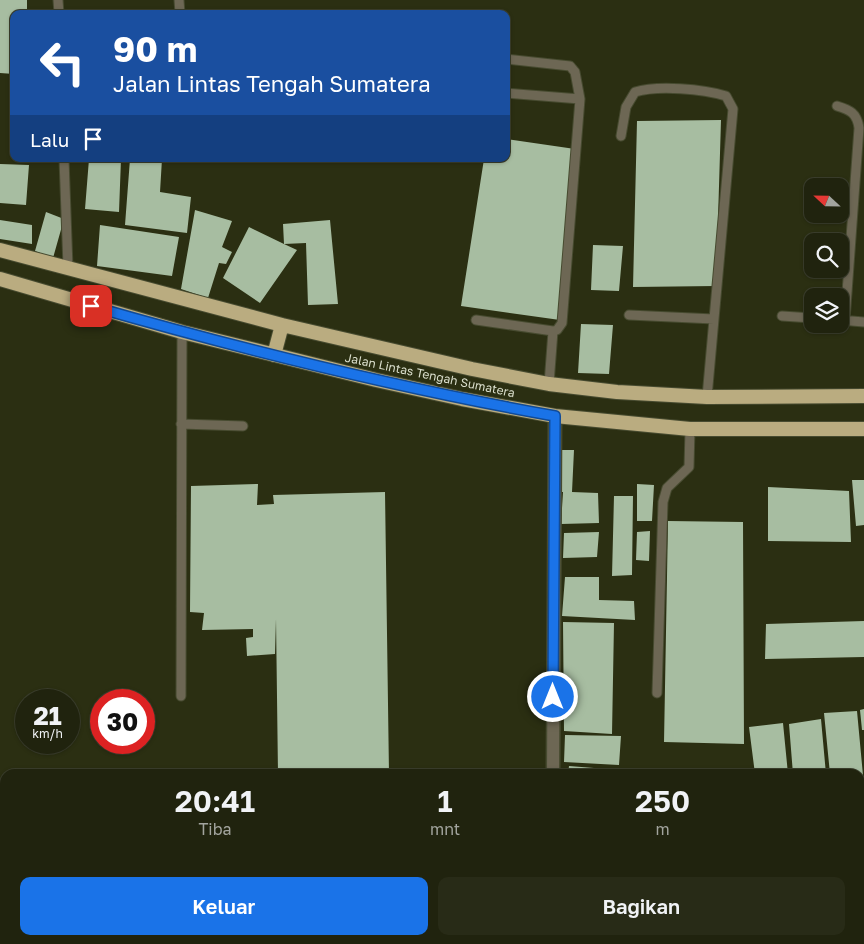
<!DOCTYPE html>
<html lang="id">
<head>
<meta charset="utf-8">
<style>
  :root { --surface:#20230e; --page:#282b17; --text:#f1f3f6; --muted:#a2a49e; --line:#3d402e; --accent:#1a73e8 }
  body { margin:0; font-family:"Golos Text",sans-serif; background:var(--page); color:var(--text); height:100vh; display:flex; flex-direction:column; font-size:19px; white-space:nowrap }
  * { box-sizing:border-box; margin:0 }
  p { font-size:16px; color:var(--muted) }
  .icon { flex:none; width:28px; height:28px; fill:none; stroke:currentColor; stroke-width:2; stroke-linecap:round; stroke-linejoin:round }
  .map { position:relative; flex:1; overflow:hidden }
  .drawer { position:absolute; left:0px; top:769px; width:865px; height:176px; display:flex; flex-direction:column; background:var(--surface); border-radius:15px 15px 0 0; box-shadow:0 1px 4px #0004,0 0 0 1px var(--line) }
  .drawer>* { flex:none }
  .top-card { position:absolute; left:10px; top:10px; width:500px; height:152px; border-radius:10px; box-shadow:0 1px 4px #0004,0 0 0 1px var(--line); background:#1a4fa0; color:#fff; overflow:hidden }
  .needle { width:32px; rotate:292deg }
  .controls { position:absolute; left:804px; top:178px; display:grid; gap:10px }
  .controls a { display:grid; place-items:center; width:45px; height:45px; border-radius:10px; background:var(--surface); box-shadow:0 1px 4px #0004,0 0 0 1px var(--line); font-size:25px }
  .speed { position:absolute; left:15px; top:689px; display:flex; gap:10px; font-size:25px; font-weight:700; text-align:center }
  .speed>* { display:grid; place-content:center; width:65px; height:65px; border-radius:50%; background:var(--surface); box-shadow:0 1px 4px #0004,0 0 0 1px var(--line); line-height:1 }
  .speed small { font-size:12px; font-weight:400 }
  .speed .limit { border:8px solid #d22; background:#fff; color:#111 }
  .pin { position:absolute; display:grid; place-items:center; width:42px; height:42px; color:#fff; margin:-21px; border-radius:10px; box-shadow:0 2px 8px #0006 }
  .me { position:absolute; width:55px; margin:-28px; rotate:0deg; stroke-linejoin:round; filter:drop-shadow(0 0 4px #0008) }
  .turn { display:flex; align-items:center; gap:18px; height:105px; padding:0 20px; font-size:22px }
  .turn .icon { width:65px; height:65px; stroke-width:2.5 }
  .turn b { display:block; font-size:35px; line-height:42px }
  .then { display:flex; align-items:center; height:48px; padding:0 20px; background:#0003; gap:10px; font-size:19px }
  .eta { display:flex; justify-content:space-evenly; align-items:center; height:85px; text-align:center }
  .eta b { font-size:30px; font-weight:600; line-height:35px }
  .action { display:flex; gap:10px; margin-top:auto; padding:10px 20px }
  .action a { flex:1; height:58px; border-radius:10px; background:var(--accent); color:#fff; font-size:20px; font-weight:600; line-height:58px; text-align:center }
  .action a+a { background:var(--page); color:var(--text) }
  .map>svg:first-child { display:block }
  .building { fill:#a7bda1 }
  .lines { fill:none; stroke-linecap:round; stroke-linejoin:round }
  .service-casing { stroke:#474b30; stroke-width:11 }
  .minor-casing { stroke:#474b30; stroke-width:15 }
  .trunk-casing { stroke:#474b30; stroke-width:16 }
  .service { stroke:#6d6754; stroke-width:9 }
  .minor { stroke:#6d6754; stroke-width:12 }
  .trunk { stroke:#baac80; stroke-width:14 }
  .route-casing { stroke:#114b97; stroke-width:12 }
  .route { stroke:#1a73e8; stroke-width:9 }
  .labels { text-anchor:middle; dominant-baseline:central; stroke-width:5; stroke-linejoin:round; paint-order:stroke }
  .street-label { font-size:12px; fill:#dadecc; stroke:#2b2f12 }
</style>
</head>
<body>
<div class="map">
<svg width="864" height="944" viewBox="0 0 864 944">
  <rect width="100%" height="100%" fill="#2b2f12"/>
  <path class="building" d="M0 0H27V14H14V74L0 73Z
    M721 120 716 286 633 287 637 121Z
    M506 139 575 149 560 320 461 306 484 159H506Z
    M89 159H121L119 212 85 209Z
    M130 159H162L160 192 191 197 187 233 125 225Z
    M0 164 29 165 26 205 0 203Z
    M195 210 232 221 222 247 232 252 226 264 219 263 208 298 181 289Z
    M46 212 64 219 53 258 35 251Z
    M0 220 32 225V244L0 239Z
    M330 220 338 304 308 305 306 243 284 244 297 250 260 303 223 278 249 227 284 244 283 224Z
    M100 225 179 237 172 276 97 266Z
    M593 245 623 246 619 291 591 290Z
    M581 324 613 325 609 374 578 373Z
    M560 450H574L572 492 598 493 599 523 561 524 563 492H559Z
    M852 480H864V525L856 526Z
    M258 484 257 505 274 504 273 495 385 492 389 774H278L276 619 275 654 247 656 246 638 253 637V629L202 630 204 613 190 612 191 486Z
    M637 484 654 485 652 521H637Z
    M768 487 849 491 851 542 768 541Z
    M614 496H633L632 575 612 576Z
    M668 521 743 522 744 744 664 742Z
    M650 531 649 561 636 560 637 532Z
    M599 532 597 557 563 558 564 533Z
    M565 577H599V600L634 601 635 620 562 616Z
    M864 621V657L765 659 766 624Z
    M563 622 614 623 612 734 564 731Z
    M864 709V730H862L860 710Z
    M857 711 864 786 860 787V774H830L824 713Z
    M821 719 826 774H793L789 724Z
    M783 723 788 774H755L749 727Z
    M565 735 621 736 619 765 564 762Z
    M569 766 594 768 593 774H568Z
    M860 795 862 797 864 795V846L860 849Z
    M860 897H864V944H856V940H860Z
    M280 940H427V944H280Z
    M633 940V944H611V941Z
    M762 940H829L830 944H762Z"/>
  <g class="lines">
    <g class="service-casing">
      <path id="service" d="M58 0 59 14
        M179 0 180 14
        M506 93 580 99
        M837 106C850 110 857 113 859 128L845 320
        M621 136 626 107 635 92C658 85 703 89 726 96L733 109 714 319
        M64 159 68 267
        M629 315 714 319 707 397
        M782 316 812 318
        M476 320 553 331 557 330 562 323 580 99 575 72 570 66 506 59
        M840 320 864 322
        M549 384 553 331
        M181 424 243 426
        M657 693 663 502 667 488 689 467 690 429
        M181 696 182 332"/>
    </g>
    <g class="minor-casing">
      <path id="minor" d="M553 774 555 416
        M554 940V944"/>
    </g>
    <g class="trunk-casing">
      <path id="trunk" d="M0 250 282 325 472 369 549 384 617 392 707 397 864 396
        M0 279 182 332 376 380 462 399 555 416 690 429H864
        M274 355 282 325"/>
    </g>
    <use href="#service" class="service"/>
    <use href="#minor" class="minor"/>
    <use href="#trunk" class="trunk"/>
  </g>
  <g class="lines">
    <g class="route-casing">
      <path id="route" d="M91 306C244 350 398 388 555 416L553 697"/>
    </g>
    <use href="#route" class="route"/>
  </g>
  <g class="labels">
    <g class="street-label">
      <text transform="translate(430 375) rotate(12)">Jalan Lintas Tengah Sumatera</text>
    </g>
  </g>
</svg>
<div class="controls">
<a><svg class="needle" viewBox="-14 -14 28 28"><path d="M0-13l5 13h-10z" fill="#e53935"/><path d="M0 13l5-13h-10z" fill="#a2a49e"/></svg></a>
<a><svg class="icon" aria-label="search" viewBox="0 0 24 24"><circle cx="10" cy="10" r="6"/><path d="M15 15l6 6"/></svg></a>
<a><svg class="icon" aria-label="layers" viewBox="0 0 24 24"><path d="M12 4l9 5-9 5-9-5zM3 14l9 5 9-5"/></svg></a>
</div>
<div class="speed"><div>21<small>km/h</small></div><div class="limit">30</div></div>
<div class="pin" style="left:91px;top:306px;background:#d93025"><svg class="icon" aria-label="arrive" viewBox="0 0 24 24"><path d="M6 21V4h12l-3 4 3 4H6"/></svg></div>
<svg class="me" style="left:553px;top:697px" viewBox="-20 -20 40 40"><circle r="17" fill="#1a73e8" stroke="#fff" stroke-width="3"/><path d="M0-11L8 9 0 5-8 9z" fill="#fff"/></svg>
<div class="top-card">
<div class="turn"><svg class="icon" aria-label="left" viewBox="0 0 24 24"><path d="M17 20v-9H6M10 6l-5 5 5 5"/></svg><div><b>90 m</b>Jalan Lintas Tengah Sumatera</div></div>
<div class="then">Lalu<svg class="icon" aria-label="arrive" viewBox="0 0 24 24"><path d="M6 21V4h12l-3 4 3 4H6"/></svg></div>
</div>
<section class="drawer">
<div class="eta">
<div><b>20:41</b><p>Tiba</p></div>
<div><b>1</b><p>mnt</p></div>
<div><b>250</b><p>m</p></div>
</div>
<div class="action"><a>Keluar</a><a>Bagikan</a></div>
</section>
</div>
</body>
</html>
